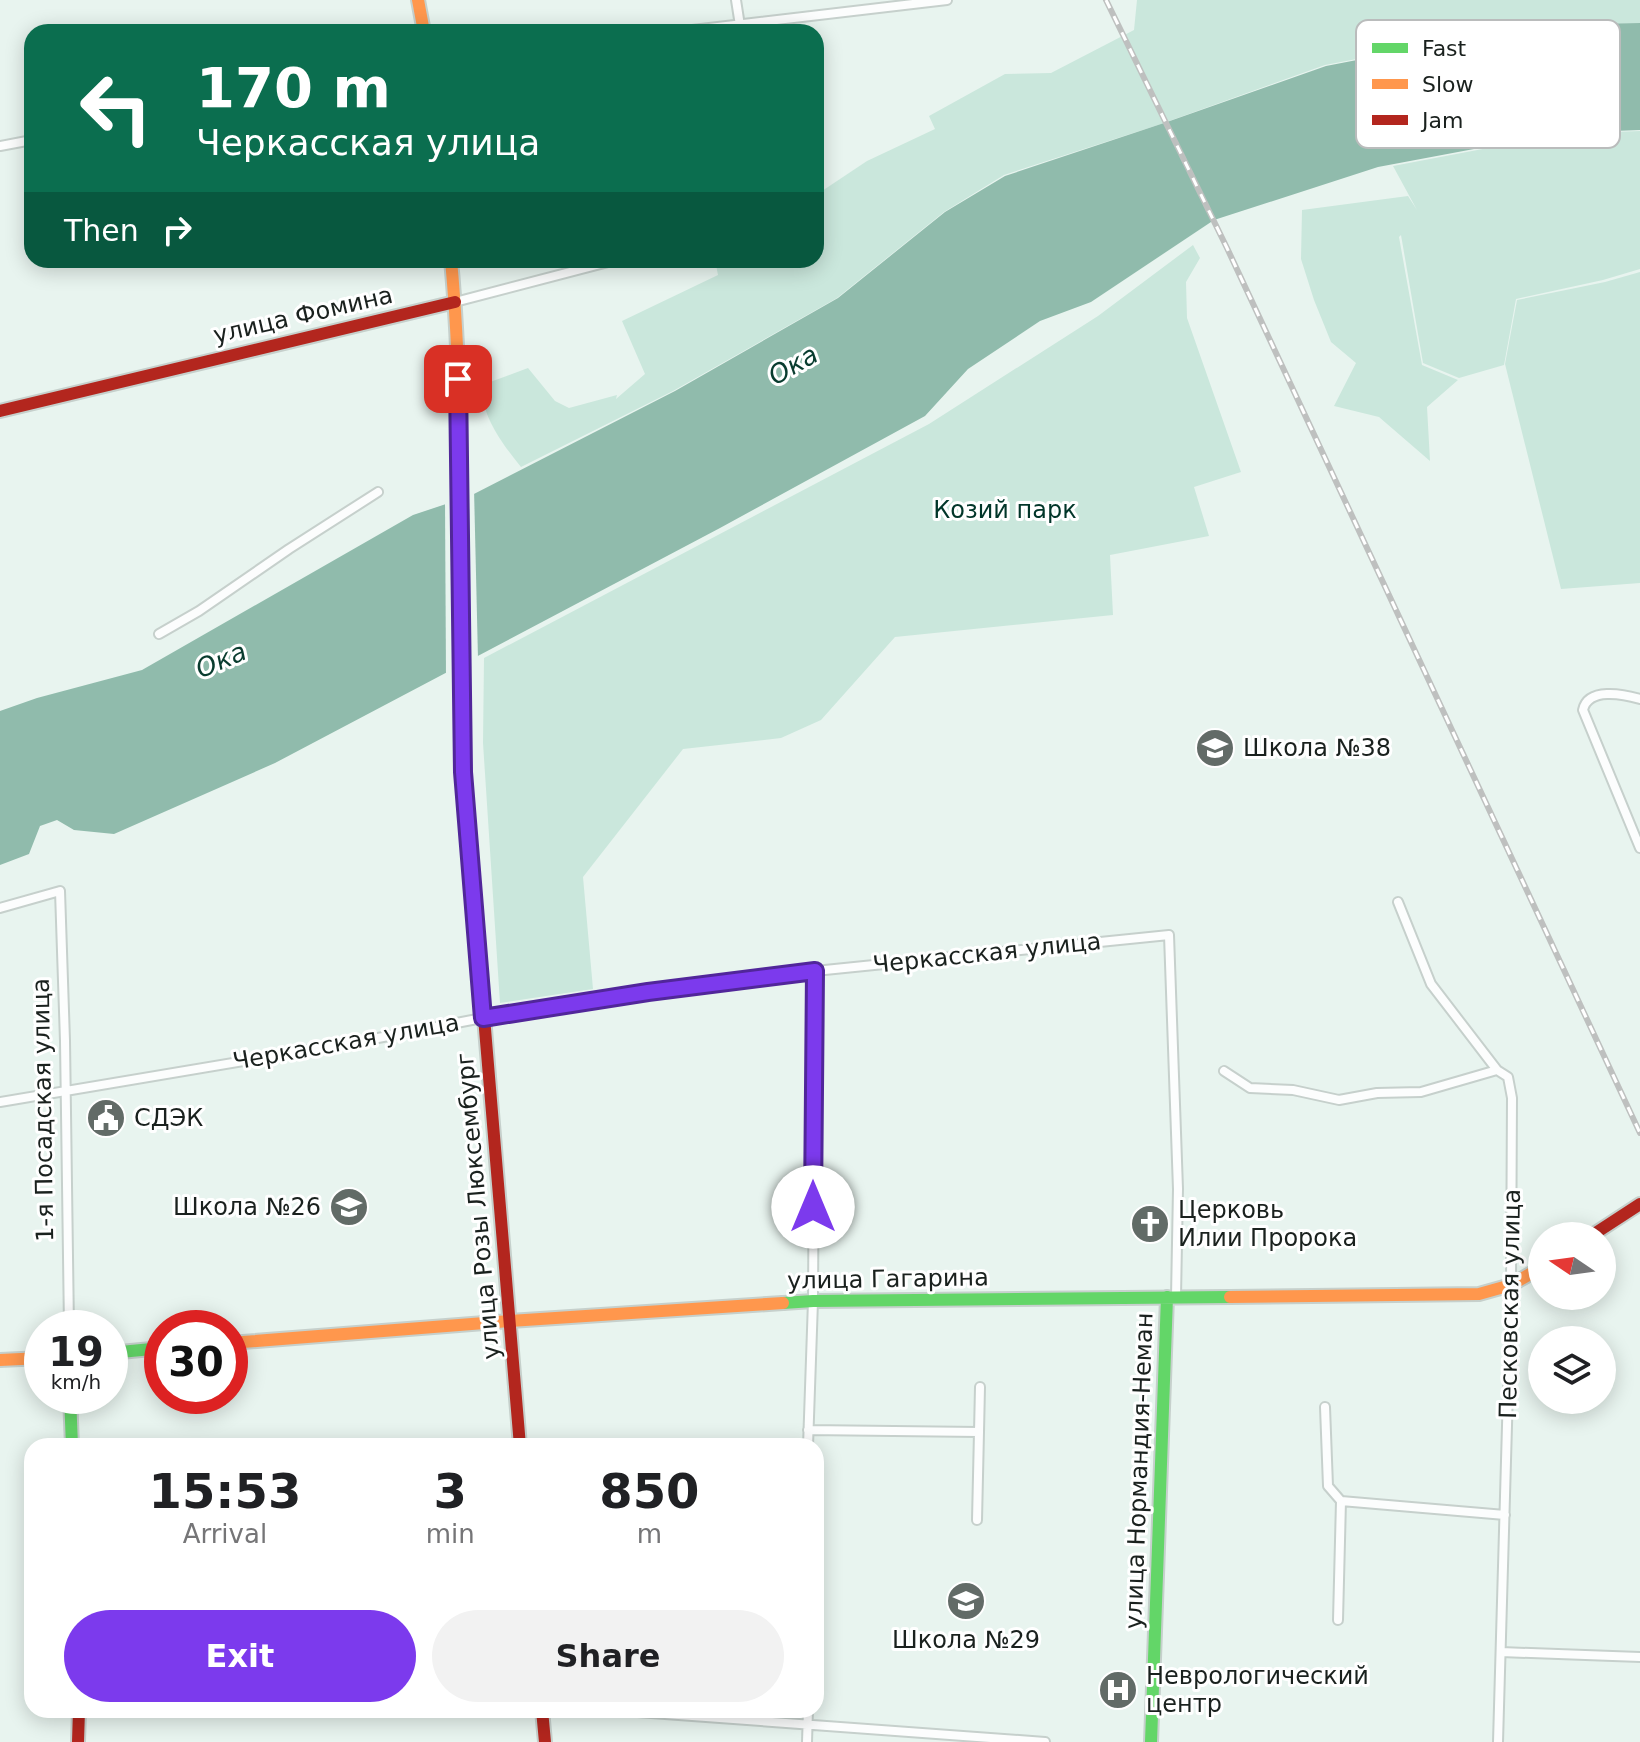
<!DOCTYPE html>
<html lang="en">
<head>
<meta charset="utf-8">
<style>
  :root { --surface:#fff; --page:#f2f2f2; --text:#202124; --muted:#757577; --accent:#7c3aed }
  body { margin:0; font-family:"DejaVu Sans",sans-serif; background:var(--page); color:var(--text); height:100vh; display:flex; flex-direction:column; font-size:30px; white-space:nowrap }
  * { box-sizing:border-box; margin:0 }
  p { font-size:26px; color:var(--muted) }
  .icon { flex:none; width:44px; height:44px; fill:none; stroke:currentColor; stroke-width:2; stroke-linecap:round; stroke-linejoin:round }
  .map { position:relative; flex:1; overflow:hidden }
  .details { position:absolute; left:24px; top:1438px; width:800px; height:280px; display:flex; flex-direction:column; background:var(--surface); border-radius:24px; box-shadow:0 4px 20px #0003 }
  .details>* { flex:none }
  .top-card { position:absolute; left:24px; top:24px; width:800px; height:244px; border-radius:24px; box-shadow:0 4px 20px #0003; background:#0b6e4f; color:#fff; overflow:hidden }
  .needle { width:52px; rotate:283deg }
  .buttons { position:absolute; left:1528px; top:1222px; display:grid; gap:16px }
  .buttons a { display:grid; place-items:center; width:88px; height:88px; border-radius:50%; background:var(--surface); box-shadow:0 4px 20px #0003; font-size:40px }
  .speed { position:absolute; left:24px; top:1310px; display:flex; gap:16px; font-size:40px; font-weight:700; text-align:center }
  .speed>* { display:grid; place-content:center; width:104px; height:104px; border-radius:50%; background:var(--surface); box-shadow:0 4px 20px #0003; line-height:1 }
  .speed small { font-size:20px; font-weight:400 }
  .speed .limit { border:12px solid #d22; background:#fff; color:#111 }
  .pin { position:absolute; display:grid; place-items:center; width:68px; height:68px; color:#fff; margin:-34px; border-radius:16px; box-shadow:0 4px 12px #0006 }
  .me { position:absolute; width:88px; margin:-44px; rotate:0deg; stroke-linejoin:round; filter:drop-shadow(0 0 6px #0008) }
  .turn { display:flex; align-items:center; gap:28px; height:168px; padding:0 40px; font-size:36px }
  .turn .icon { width:104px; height:104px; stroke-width:2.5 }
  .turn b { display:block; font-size:56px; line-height:68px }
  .then { display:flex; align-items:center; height:76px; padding:0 40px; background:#0003; gap:16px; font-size:30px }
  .eta { display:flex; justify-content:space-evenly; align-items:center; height:136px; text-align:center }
  .eta b { font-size:48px; font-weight:600; line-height:56px }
  .button { display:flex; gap:16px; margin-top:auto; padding:16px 40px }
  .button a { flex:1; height:92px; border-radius:48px; background:var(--accent); color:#fff; font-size:32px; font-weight:600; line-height:92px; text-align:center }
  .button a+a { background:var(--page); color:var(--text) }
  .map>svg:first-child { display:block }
  .green { fill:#cae7dc }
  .water { fill:#90bbac }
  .pier { fill:#e8f4ef }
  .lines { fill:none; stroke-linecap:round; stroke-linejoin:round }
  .street-casing { stroke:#c6d0cc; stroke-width:12 }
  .fast-casing { stroke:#c6d0cc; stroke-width:16 }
  .slow-casing { stroke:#c6d0cc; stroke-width:16 }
  .jam-casing { stroke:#c6d0cc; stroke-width:16 }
  .street { stroke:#fcfdfd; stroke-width:8 }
  .fast { stroke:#63d668; stroke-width:12 }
  .slow { stroke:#ff974d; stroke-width:12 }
  .jam { stroke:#b3261e; stroke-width:12 }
  .rail-casing { stroke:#bec0bf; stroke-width:6 }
  .rail { stroke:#fff; stroke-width:3; stroke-dasharray:9; stroke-linecap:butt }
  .route-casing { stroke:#51269a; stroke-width:20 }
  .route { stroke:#7c3aed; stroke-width:14 }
  .labels { text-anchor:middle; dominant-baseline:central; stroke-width:6; stroke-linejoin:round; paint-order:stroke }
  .street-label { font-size:24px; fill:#1a211e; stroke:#fff }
  .park-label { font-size:24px; fill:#013629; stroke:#fff }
  .poi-label { font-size:24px; fill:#1a211e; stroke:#fff; text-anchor:start }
  .water-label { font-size:26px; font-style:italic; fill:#093c2f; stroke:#fff }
  .key { fill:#fff; stroke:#babcbc; stroke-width:2 }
  .key-label { font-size:22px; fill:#1a211e }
</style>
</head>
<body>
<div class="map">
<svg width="1640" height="1742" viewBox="0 0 1640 1742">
  <rect width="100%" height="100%" fill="#e8f4ef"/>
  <path class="green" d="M1137 0H1640V23L1537 25 1325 65 1161 124 1004 175 944 212 837 298 673 391 521 467C502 443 481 416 482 385L528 368 555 401 569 408 617 395 616 399 645 374 622 321 718 275 715 260H816V195L867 161 935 129 929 116 1005 74 1051 73 1134 30Z
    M1640 131V269L1603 280 1516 299 1504 365 1459 378 1423 363 1401 235 1399 237 1422 365 1458 380 1427 407 1430 461 1379 417 1334 406 1356 363 1331 342 1314 300 1301 259 1302 210 1408 196 1417 210 1393 166 1561 134Z
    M1193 245 1200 258 1186 282 1187 318 1241 472 1194 487 1209 536 1110 555 1113 615 895 637 821 720 781 738 683 749 583 877 593 989 500 1003 483 743 484 658 929 424 1098 316Z
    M1640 272V583L1561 589 1505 364 1517 300 1605 282Z"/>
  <path class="water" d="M1640 23V130L1560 133 1378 167 1214 220 1091 302 1040 321 968 369 925 416 720 528 275 763 114 834 74 830 57 820 40 826 29 854 0 865V711L37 698 142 670 413 515 470 496 675 391 838 298 945 212 1005 176 1167 122 1326 66 1537 25Z"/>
  <path class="pier" d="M474 489 478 659 446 676 445 500Z"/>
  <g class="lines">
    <g class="street-casing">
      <path id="street" d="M736 0 741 32
        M675 32 947 0
        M0 146 32 140
        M455 302 616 260
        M159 634 199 611 289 549 378 492
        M1640 699C1623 694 1588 687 1583 710L1640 848
        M1398 902 1431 984 1497 1070 1508 1077 1512 1098 1511 1285 1498 1742
        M0 908 60 891 65 1041 69 1328
        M1224 1071 1250 1088 1293 1090 1339 1100 1377 1093 1421 1092 1497 1070
        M0 1102 357 1042 498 1015 648 992 815 971 1169 935 1178 1189 1176 1297
        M1325 1407 1328 1486 1341 1501 1338 1620
        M808 1430 979 1432 977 1520
        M979 1432 980 1387
        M808 1446 813 1301 815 971
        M1341 1501 1505 1515
        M1501 1652 1640 1657
        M610 1710 1045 1742
        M807 1742 808 1710"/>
    </g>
    <g class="fast-casing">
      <path id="fast" d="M783 1303 813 1301 1230 1297
        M110 1353 162 1348
        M70 1396 72 1446
        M1151 1742 1167 1297"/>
    </g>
    <g class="slow-casing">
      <path id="slow" d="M418 0 424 32
        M451 260C467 430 456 601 463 771 465 809 469 848 473 886
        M1230 1297 1479 1294 1511 1285 1542 1267
        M230 1343 510 1321 783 1303
        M0 1360 42 1358"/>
    </g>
    <g class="jam-casing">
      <path id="jam" d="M0 411 455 302
        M473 886 520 1446
        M1591 1236 1640 1204
        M542 1710 545 1742
        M78 1742 79 1710"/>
    </g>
    <use href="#street" class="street"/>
    <use href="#fast" class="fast"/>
    <use href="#slow" class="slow"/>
    <use href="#jam" class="jam"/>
    <g class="rail-casing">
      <path id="rail" d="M1106 0 1227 248 1640 1133"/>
    </g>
    <use href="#rail" class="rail"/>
  </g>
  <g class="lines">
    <g class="route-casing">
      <path id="route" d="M458 379 463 772 483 1018 648 992 815 971 813 1207"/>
    </g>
    <use href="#route" class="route"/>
  </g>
  <defs>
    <g id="school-disc" transform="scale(2)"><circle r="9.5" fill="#626b67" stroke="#fff"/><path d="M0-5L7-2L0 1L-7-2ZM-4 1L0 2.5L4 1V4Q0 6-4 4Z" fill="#fff"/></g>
    <g id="civic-disc" transform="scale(2)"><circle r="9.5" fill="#626b67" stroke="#fff"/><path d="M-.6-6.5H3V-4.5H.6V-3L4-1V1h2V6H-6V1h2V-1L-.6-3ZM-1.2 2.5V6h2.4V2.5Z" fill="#fff"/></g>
    <g id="church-disc" transform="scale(2)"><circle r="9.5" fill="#626b67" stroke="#fff"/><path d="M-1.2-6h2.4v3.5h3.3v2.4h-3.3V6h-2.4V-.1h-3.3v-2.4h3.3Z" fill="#fff"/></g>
    <g id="hospital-disc" transform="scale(2)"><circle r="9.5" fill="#626b67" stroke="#fff"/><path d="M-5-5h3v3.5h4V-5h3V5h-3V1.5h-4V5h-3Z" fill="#fff"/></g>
  </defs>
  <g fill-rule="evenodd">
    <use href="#school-disc" x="1215" y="748"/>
    <use href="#civic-disc" x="106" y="1118"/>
    <use href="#school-disc" x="349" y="1207"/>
    <use href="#church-disc" x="1150" y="1224"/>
    <use href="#school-disc" x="966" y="1601"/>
    <use href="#hospital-disc" x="1118" y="1690"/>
  </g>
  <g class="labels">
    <g class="street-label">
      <text transform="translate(303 315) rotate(-13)">улица Фомина</text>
      <text transform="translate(987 953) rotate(-6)">Черкасская улица</text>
      <text transform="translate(346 1042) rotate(-10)">Черкасская улица</text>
      <text transform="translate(43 1110) rotate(-91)">1-я Посадская улица</text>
      <text transform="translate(478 1206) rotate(-95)">улица Розы Люксембург</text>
      <text transform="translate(888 1279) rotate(-1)">улица Гагарина</text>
      <text transform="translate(1510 1304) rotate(-89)">Песковская улица</text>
      <text transform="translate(1139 1471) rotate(-88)">улица Нормандия-Неман</text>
    </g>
    <g class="park-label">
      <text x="1005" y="510">Козий парк</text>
    </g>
    <g class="poi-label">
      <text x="1243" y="748">Школа №38</text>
      <text x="134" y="1118">СДЭК</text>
      <text x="321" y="1207" text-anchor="end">Школа №26</text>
      <text x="1178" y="1210">Церковь<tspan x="1178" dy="28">Илии Пророка</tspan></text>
      <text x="966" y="1640" text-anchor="middle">Школа №29</text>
      <text x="1146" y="1676">Неврологический<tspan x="1146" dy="28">центр</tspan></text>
    </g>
    <g class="water-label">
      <text transform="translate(793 365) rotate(-30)">Ока</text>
      <text transform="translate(221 660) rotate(-23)">Ока</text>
    </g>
  </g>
  <rect x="1356" y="20" width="264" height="128" rx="12" class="key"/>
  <rect x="1372" y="43" width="36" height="10" fill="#63d668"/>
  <rect x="1372" y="79" width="36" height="10" fill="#ff974d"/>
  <rect x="1372" y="115" width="36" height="10" fill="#b3261e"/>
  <g class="key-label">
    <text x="1422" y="56">Fast</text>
    <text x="1422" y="92">Slow</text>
    <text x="1422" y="128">Jam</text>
  </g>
</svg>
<div class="buttons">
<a><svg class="needle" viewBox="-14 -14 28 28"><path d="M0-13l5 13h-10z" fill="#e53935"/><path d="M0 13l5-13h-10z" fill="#757577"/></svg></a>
<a><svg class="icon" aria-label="layers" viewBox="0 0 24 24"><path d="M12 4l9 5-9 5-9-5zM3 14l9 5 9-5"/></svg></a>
</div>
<div class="speed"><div>19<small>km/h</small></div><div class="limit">30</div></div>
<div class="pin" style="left:458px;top:379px;background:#d93025"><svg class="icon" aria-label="arrive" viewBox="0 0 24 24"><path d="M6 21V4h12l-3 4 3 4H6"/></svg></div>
<svg class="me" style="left:813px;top:1207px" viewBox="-20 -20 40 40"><circle r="19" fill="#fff"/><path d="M0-13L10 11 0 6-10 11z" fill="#7c3aed"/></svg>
<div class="top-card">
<div class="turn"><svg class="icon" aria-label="left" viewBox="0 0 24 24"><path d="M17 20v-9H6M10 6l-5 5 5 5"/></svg><div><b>170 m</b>Черкасская улица</div></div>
<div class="then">Then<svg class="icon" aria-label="right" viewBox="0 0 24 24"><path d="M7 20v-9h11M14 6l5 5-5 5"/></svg></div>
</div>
<section class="details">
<div class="eta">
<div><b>15:53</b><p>Arrival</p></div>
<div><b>3</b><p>min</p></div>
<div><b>850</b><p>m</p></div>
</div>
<div class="button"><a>Exit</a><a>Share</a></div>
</section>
</div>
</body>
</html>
